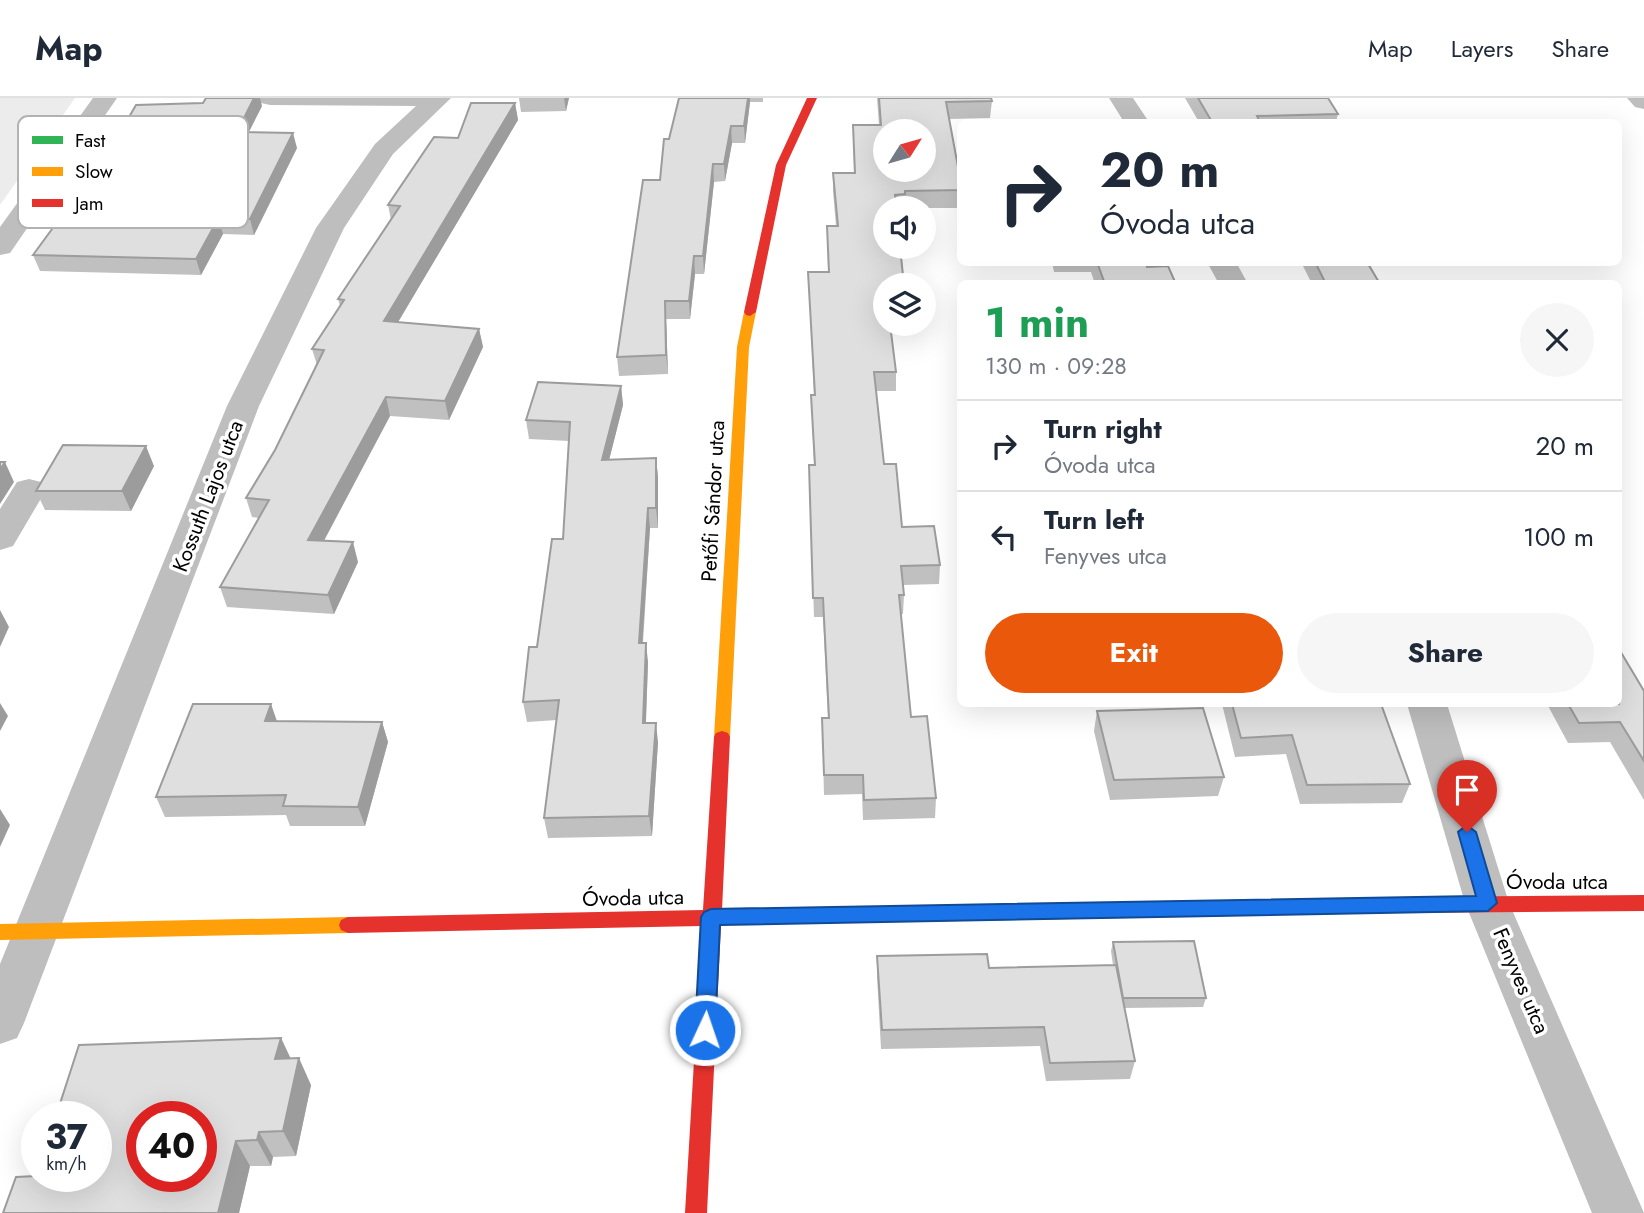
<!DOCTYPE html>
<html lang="en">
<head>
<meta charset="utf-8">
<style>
  :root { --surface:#fff; --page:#f6f6f7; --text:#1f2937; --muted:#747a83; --line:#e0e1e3; --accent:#ea580c }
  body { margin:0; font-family:Jost,sans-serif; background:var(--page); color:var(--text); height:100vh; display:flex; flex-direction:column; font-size:26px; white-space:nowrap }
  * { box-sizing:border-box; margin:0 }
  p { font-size:23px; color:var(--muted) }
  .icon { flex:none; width:38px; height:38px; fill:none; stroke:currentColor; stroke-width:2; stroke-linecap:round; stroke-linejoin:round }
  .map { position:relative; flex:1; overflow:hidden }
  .panel { position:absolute; left:957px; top:182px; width:665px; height:427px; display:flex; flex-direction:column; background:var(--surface); border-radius:10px; box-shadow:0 7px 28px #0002 }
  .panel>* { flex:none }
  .guide { position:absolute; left:957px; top:21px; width:665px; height:147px; border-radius:10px; box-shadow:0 7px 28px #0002; background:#fff; color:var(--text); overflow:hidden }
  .needle { width:46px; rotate:53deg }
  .buttons { position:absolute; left:873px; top:21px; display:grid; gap:14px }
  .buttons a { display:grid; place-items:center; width:63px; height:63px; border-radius:50%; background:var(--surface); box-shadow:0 7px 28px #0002; font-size:35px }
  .speed { position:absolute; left:21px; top:1003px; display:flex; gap:14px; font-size:35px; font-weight:700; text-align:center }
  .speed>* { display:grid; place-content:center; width:91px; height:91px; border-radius:50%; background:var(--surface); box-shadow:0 7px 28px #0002; line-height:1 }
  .speed small { font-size:18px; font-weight:400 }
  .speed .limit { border:10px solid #d22; background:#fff; color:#111 }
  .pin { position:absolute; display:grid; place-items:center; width:60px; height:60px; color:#fff; margin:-72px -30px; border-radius:50% 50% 50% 0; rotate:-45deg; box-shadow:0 0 7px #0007 }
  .pin .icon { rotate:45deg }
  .me { position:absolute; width:77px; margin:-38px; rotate:3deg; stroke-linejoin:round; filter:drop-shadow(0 0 5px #0008) }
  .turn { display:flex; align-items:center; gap:24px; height:147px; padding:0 28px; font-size:32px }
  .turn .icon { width:91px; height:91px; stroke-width:2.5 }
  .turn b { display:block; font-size:49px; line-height:60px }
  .round { display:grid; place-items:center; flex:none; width:74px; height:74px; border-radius:37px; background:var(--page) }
  .headline { display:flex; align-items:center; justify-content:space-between; height:119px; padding:0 28px }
  h1 { font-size:42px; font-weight:700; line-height:52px; color:#1e9e55 }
  .primary-button { display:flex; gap:14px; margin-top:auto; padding:14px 28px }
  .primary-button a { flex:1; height:80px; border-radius:42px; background:var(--accent); color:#fff; font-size:28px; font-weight:700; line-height:80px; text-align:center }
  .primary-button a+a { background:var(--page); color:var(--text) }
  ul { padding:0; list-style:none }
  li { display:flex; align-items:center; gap:21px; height:91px; padding:0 28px; border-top:2px solid var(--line) }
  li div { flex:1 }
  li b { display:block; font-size:26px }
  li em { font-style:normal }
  header { display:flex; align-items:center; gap:42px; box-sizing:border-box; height:98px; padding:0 35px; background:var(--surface); border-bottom:2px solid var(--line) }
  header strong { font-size:33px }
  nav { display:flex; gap:38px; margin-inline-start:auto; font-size:24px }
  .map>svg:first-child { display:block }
  .green { fill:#ececec }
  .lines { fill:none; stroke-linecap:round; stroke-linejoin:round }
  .street { fill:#bebebe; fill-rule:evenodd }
  .fast { fill:#30b455; fill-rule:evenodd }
  .slow { fill:#ff9f0a; fill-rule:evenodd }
  .jam { fill:#e5322d; fill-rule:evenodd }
  .wall { fill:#c0c0c0 }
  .shaded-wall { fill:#9c9c9c }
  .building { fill:#dfdfdf; stroke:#9c9c9c; stroke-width:2; fill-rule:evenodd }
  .route { fill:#1a73e8; stroke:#114b97; stroke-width:2 }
  .labels { text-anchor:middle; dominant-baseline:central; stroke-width:7; stroke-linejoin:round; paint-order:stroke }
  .street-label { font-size:21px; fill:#000; stroke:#fff }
  .key { fill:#fff; stroke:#b2b2b2; stroke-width:2 }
  .key-label { font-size:19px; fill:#000 }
</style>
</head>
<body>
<header>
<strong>Map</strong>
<nav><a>Map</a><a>Layers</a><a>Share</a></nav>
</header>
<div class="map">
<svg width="1644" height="1115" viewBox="0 0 1644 1115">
  <rect width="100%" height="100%" fill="#fff"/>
  <path class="green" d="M0 0H75L0 107Z"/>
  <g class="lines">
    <path class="street" d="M93 0H117L10 155 0 157V129Z
      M258 0H451L393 56 344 130 259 308 24 925 17 940 0 946V866L227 308 316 130 375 46 416 8 270 7 261 5Z
      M1109 0H1133L1149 24H1124Z
      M1627 0H1644V11L1635 9Z
      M1207 164H1236L1248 186H1219Z
      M29 381 41 384 46 392 13 448 0 452V411L17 384Z
      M1407 606H1447L1509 805 1644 1115H1592L1465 805Z"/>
    <path class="fast" d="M1397 799 1403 802 1406 807 1403 812 1397 815 956 823 949 820 947 815 949 810 956 807Z"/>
    <path class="slow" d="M750 210 756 214 749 249 730 639 728 643H716L714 639 737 249 744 214Z
      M348 819 355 822 357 827 355 832 348 835 0 842V826Z"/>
    <path class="jam" d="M807 0H817L786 67 756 214 750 218 746 217 744 214 776 67Z
      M722 633 728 635 730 639 722 812 956 807 963 810 965 815 963 820 956 823 721 827 707 1115H685L702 828 348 835 341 832 339 827 341 822 348 819 703 812 714 639 716 635Z
      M1644 797V813L1397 815 1391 812 1388 807 1391 802 1397 799Z"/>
  </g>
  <path class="wall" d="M519 0H569L566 13 521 14Z
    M679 0H763V4H750L745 45H732L725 83 714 84 704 176H695L690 221H666L668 276 619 278 617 259Z
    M877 0H991L992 3 990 20 949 21 961 92V110H886V226H893L892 232H891L896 274V293H876L884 366 902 429 940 467 939 486 903 487 904 497 903 516H901L911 619 936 700 935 720 863 722 862 696 824 697 822 620H828L823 519H814L809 367H814L811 297H814L808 174H828L827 128H836L833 93V75H854L853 27H879Z
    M1185 0H1328L1338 16 1336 24H1199Z
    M515 5 518 22 398 224 479 231 483 249 449 322 390 318 324 443 358 464 334 516 227 509 220 489 259 420 252 419 246 400 275 352 317 267 312 251 340 208 338 201 391 122 388 107 458 40Z
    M262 8 249 34 297 50 254 137 223 136 201 177 40 173 33 157Z
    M1052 164H1146L1147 169 1176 186H1095L1091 174H1054Z
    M1301 164H1367L1380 186H1312Z
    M621 288 623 307 609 362 656 360 658 379V430H650L643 545 648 564 646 625 658 644 652 738 548 740 544 720 557 622 527 624 523 604 563 441 569 343 529 341 526 322Z
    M154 368 131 413 45 412 36 393Z
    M1644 593V702L1610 644 1568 645 1547 606H1619Z
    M1222 606H1381L1410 686 1402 705 1300 706 1286 656 1235 659Z
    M1097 613 1224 679 1218 698 1110 702 1094 633Z
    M277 623 382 624 388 644 365 728H290L286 717 165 719 156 699Z
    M1113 844 1206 900 1203 909 1124 910 1135 963 1130 981 1046 983 1040 948 881 951 877 878V858L989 870 1113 867 1111 853Z
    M281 940 291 961 311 987 296 1058 273 1059 271 1068H250L239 1115H3L36 1078Z"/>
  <path class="shaded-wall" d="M254 0H260L262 8 241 49 237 34Z
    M564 0H569L566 13Z
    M748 0H750V4L745 45 744 28Z
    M515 5 518 22 388 241 384 223Z
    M731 28 732 45 725 83 724 66Z
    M293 35 297 50 254 137 250 121Z
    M713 66 714 84 704 176 703 158Z
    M218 121 223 136 201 177 196 161Z
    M694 158 695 176 690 221 689 203Z
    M665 203 666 221 668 276 666 257Z
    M479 231 483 249 449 322 445 303Z
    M621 288 623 307 604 382 602 362Z
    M386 299 390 318 314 461 308 442Z
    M146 348 154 368 131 413 122 393Z
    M656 360 658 379V430L656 410Z
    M5 364 14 384 0 406V372Z
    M648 410 650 430 641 565 639 545Z
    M353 444 358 464 334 516 328 497Z
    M0 512 9 529 0 549Z
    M646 545 648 564 645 645 643 625Z
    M0 605 8 618 0 633Z
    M271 606 278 626 265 623Z
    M382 624 388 644 365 728 358 709Z
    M656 625 658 644 652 738 649 718Z
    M0 711 10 727 0 749Z
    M281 940 293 966 275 961Z
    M299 960 311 987 296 1058 283 1033Z
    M259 1034 273 1059 271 1068 257 1042Z
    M236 1043 250 1068 239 1115H218Z"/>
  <path class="building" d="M206 0H254L237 34 293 35 250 121H218L196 161 33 157 110 52 136 7 203 5Z
    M679 0H748L744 28H731L724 66H713L703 158H694L689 203H665L666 257 617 259 643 82H660L664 41H669Z
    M879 0H991L992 3 946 4 961 85V92L905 93V96L895 97 897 110H886V149H900L904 187H886V226H890L896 274H874L884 366H896L902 429 934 428 940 467 901 468 904 497H899L911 619 927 618 936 700 864 702 863 677H824L822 620H829L823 500H813L809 367H815L811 297H815L808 174H829L827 128H838L833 75H855L853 27H881ZM886 33H924V72H886Z
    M1198 0H1328L1338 16 1257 18 1260 24H1212Z
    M471 5H515L384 223 479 231 445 303 386 299 308 442 353 444 328 497 220 489 269 402 246 400 275 352 324 252 312 251 344 202 338 201 400 108 388 107 434 39 458 40Z
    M1097 164H1146L1147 169 1168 168 1176 186H1105Z
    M1315 164H1367L1380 186H1326Z
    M538 284 621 288 602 362 656 360V410H648L639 545H646L643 625H656L649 718 544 720 559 602 523 604 529 549H537L552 441H563L570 324 526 322Z
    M63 347 146 348 122 393H36Z
    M0 364H5L0 372Z
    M1619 551 1644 593V663L1620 624 1579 625 1568 606H1619Z
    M193 606H271L265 623 382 624 358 709 283 708 286 697 156 699Z
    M1232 606H1381L1410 686 1307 687 1292 637 1241 640Z
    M1203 610 1224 679 1114 682 1097 613Z
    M1194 843 1206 900H1123L1113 844Z
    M987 856 989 870 1116 867 1135 963 1050 965 1044 929 882 932 877 858Z
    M281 940 275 961 299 960 283 1033 259 1034 257 1042 236 1043 218 1115H3L16 1079 36 1078 37 1075V1078H96V1018H56L79 947ZM142 1018H201V1078H142Z"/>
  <path class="route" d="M1467 727 1476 734 1497 805 1488 813 720 827 715 932 712 938 705 940 698 938 695 932 701 819 704 814 711 811 1476 798 1458 734Z"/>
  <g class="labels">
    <g class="street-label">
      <text transform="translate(208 398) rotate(-69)">Kossuth Lajos utca</text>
      <text transform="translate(713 403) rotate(-87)">Petőfi Sándor utca</text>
      <text x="1557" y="784">Óvoda utca</text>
      <text transform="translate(633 800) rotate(-1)">Óvoda utca</text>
      <text transform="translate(1521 883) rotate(67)">Fenyves utca</text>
    </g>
  </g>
  <rect x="18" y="18" width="230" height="112" rx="10" class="key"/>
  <rect x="32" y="38" width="31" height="8" fill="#30b455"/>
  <rect x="32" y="69" width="31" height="9" fill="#ff9f0a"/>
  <rect x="32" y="101" width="31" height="8" fill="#e5322d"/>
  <g class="key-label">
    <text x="75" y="49">Fast</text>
    <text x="75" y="80">Slow</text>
    <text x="75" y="112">Jam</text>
  </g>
</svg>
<div class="buttons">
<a><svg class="needle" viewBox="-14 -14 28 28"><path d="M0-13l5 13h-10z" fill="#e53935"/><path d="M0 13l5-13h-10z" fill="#747a83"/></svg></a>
<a><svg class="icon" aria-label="sound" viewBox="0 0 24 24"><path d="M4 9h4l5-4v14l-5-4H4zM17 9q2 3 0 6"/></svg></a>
<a><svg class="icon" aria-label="layers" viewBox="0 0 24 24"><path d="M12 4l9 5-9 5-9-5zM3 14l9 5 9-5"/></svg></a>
</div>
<div class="speed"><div>37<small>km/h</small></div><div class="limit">40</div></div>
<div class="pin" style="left:1467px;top:734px;background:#d93025"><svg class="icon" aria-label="arrive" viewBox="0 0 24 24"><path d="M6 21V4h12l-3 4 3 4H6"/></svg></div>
<svg class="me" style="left:705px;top:932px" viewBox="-20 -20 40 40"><circle r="17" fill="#1a73e8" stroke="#fff" stroke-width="3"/><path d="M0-11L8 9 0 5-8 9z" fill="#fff"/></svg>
<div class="guide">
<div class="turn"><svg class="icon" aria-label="right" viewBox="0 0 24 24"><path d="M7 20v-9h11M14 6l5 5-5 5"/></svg><div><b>20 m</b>Óvoda utca</div></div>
</div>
<section class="panel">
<div class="headline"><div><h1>1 min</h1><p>130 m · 09:28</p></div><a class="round"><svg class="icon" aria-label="close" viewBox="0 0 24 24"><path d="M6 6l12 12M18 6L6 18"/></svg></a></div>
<ul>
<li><svg class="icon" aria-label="right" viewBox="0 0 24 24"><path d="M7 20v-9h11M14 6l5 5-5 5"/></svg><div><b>Turn right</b><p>Óvoda utca</p></div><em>20 m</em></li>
<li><svg class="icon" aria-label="left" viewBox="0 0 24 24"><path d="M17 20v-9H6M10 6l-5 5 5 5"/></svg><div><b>Turn left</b><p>Fenyves utca</p></div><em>100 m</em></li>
</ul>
<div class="primary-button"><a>Exit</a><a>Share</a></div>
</section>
</div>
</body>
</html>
